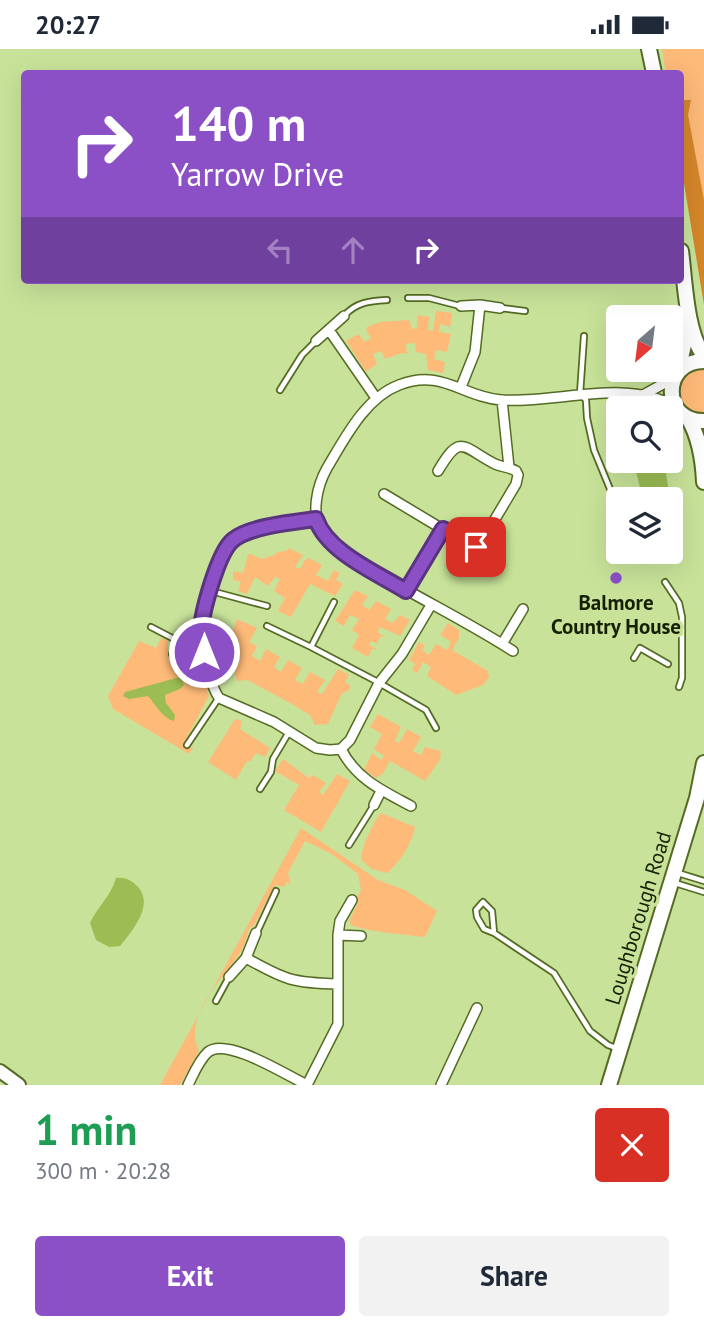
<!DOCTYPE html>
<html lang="en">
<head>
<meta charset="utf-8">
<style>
  :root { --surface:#fff; --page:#f2f2f3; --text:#1f2937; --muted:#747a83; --accent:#8c50c6 }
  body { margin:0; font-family:"PT Sans",sans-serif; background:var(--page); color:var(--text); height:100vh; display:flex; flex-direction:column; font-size:26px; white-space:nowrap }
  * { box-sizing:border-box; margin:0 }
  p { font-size:23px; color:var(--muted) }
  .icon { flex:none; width:38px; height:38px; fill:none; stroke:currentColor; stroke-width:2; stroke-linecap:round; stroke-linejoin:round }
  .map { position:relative; height:1036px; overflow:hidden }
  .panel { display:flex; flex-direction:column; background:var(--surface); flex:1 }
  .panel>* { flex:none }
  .top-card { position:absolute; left:21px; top:21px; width:663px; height:214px; border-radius:7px; box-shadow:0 7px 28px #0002; background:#8c50c6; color:#fff; overflow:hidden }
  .needle { width:46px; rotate:208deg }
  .buttons { position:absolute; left:606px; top:256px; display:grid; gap:14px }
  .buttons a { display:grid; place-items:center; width:77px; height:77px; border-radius:7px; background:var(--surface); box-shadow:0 7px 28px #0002; font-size:35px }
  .pin { position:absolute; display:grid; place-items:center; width:60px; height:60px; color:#fff; margin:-30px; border-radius:14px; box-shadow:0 4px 10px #0006 }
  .me { position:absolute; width:77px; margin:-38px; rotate:0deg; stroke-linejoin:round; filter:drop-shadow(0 0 5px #0008) }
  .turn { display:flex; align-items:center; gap:24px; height:147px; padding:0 35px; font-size:32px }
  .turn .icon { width:91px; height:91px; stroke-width:2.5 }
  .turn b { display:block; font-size:49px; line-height:60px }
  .lanes { display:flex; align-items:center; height:66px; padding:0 35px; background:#0003; justify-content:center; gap:35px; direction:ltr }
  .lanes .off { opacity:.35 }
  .round { display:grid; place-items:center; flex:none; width:74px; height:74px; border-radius:7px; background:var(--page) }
  .head { display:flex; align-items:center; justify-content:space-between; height:119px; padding:0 35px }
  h1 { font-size:42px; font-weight:700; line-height:52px; color:#1e9e55 }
  .action { display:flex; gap:14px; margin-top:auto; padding:14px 35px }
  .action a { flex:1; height:80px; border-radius:7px; background:var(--accent); color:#fff; font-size:28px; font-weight:700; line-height:80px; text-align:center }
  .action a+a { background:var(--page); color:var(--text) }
  .status { display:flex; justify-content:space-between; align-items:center; height:49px; padding:0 35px; background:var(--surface); direction:ltr }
  .status svg { height:19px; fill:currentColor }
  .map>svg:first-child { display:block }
  .green { fill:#fdba79 }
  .forest { fill:#d5862a }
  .water { fill:#9bbd53 }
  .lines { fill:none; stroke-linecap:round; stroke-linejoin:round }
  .lane-casing { stroke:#556b24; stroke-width:8 }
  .street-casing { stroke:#556b24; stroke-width:12 }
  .secondary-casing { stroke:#556b24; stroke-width:16 }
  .primary-casing { stroke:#556b24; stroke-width:18 }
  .lane { stroke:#fff; stroke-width:4.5 }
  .street { stroke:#fff; stroke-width:9 }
  .secondary { stroke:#fff; stroke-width:12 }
  .primary { stroke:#fff; stroke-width:14 }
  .route-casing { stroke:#5b3481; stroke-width:18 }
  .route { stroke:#8c50c6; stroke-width:12 }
  .poi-dot { fill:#8c50c6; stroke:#c8e399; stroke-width:2.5 }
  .labels { text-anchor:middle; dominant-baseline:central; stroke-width:7; stroke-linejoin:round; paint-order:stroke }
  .poi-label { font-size:21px; font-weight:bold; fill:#161f03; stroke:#c8e399 }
  .street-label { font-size:21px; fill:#161f03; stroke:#c8e399 }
</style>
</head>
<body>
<div class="status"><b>20:27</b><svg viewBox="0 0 49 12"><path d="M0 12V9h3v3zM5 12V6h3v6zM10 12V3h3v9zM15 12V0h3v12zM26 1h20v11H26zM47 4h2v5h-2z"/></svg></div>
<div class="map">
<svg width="704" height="1036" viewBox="0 0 704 1036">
  <rect width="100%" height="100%" fill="#c8e399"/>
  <path class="green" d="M662 0H704V229L681 103V24H666Z
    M436 262 452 264 450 278 440 275 439 283 451 285 447 303 436 301 434 310 445 313 443 324 428 321 426 305 416 303 415 294 406 295 407 305 402 304 385 310 381 302 373 305 377 315 366 323 346 292 358 285 365 293 371 289 366 281 367 278 380 273 409 271 412 280 417 279V266L429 268 428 281 433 282Z
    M704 319V365L687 360 678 344C679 328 689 320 704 319Z
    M289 499 303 506 295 518 300 520 304 512 309 509 322 516 316 526 328 532 334 521 340 524 336 531 343 535 335 547 310 535 291 568 278 562 285 549 274 542 280 530 275 528 268 537 255 528 247 545 238 542 241 533 233 531V522L243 524 248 506 251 505 261 510 275 506 277 503 286 502Z
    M355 541 368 547 362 556 369 561 376 552 391 560 385 570 393 574 400 566 410 571 400 587 380 578 377 583 387 589 381 587 377 594 379 596 371 592 369 596 377 600H372L368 608 352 599 359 586 352 581 359 570 350 566 344 577 335 572Z
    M237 570 257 579 249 593 257 597 252 607 260 612 266 600 280 608 274 618 281 623 288 611 302 619 295 631 303 635 310 623 325 631 317 643 322 645 338 620 349 626 345 633 351 637 348 642 342 644 328 675 315 676 310 666 290 654 247 631 237 632 225 591 232 585Z
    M448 574 459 581V589L452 601 488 622 489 628 483 636 456 646 427 627 431 618 423 613 417 624 412 621 415 615 409 611 419 593 425 596 422 601 429 606 436 595 447 601 451 593 440 586Z
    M162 588 168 592V605L174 608 181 599H194L209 647 184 694 193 699 189 705 113 660 108 647 139 592 156 599Z
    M378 665 401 678 395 692 399 694 407 680 421 688 413 702 421 706 425 698 441 702 440 711 425 732 390 712 383 724 376 729 364 721 372 704 381 711 384 707 374 700 382 685 370 678Z
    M235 670 242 672 240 680 270 699 265 708 256 704 250 713 247 712 236 731 208 713Z
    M283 710 309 729 313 726 326 734 319 743 323 746 337 725 350 732 321 783 284 761 299 736 275 722Z
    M381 764 415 778C412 794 399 815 387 824L372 820 361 811C360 802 374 771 381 764Z
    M301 779 378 831 405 841 437 862 425 888C398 885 370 883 351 876L349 872 359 852 356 850 361 841 358 825 330 804 305 792 288 824 291 835 287 833 284 838 275 836 253 878H250C247 886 245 896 240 904 222 931 182 968 199 1002L180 1036H160Z"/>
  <path class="forest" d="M681 51H691L688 66 704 151V256L681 116Z"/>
  <path class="water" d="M633 411H662L666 424 670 450H643Z
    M180 628 184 636 180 640 165 646 166 654 175 666 174 672C162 669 156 656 148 647L129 650 123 647 125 643Z
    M116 829C125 828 131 831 137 837 155 855 133 881 120 897L109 898 96 891 90 874C97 858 111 847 116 829Z"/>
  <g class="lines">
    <g class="lane-casing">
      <path id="lane" d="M408 249H429L460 257
        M501 259 525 262
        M344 267C356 253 370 252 387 251
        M584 287 580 345 586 351 587 369 594 401 610 440
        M280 341 302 306 316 292
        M665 533 679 554 682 568V629L679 638
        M211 542 267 557
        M334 553 311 598 374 631 426 661 436 679
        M267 577 311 598
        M151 578 178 592H201
        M172 605 178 592
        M634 609 640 599 668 615
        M187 696 218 650
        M260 740 271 723 273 710 289 683
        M349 796 374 756
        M678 824 704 832
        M675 834 704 843
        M257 883 276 842
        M494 884 492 862 483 853 476 861 477 868 484 880 494 884 554 924 590 982 608 996 616 999
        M216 952 229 928"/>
    </g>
    <g class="street-casing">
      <path id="street" d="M461 257 480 256 500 259
        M329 281 376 349
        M316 292 344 267
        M461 338 475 303 480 256
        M643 346 674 329
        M502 351 509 418
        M384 445 469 496 476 498 482 492 516 435 518 426 516 422C509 418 502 418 495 415 462 398 461 383 438 422
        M316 469C294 473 251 476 233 491 218 503 201 567 201 587 201 602 211 637 219 649L274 673 316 699 330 701 341 700 350 691 379 634 402 605 431 556
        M406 542 443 480
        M502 595 523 560
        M513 602C468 573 420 550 374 522 356 511 336 502 323 485 310 466 317 437 327 419 345 389 365 349 399 336 441 319 463 348 501 351 555 355 625 329 674 357
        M341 700C356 730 383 742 411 757
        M374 756 381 742
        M338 886 361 887
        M246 909C285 931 293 934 338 935
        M229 928 246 909 256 884
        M188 1036C193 1026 199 1011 208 1003 227 988 286 1026 307 1036
        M307 1036 338 975V886L340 872 352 851
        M441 1036 477 959"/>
    </g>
    <g class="secondary-casing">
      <path id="secondary" d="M0 1022 19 1036"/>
    </g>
    <g class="primary-casing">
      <path id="primary" d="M649 0 654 24
        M681 202C685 232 686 283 704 307
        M704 312C661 312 661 373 704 372
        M678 323 689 273
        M688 369C700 389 703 411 704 433
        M609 1036 697 749 704 714"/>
    </g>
    <use href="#lane" class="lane"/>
    <use href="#street" class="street"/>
    <use href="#secondary" class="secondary"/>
    <use href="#primary" class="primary"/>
  </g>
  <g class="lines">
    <g class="route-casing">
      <path id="route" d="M204 603C203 598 201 593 201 587 200 567 218 503 233 491 250 477 294 473 316 470 327 503 377 524 406 542L443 480 476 498"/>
    </g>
    <use href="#route" class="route"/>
  </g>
  <circle class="poi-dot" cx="616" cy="529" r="7"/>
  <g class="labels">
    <g class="poi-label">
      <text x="616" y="553">Balmore<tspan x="616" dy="24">Country House</tspan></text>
    </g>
    <g class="street-label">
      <text transform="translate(638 869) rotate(-73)">Loughborough Road</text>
    </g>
  </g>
</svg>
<div class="buttons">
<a><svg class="needle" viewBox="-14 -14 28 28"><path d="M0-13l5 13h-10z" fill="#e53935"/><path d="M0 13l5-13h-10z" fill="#747a83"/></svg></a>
<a><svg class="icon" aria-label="search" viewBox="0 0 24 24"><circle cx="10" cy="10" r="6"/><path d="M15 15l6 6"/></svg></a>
<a><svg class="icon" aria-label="layers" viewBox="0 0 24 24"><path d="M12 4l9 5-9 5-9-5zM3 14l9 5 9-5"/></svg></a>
</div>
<div class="pin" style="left:476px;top:498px;background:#d93025"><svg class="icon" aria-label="arrive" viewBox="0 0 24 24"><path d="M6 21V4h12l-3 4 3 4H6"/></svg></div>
<svg class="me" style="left:204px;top:603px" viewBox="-20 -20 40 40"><circle r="17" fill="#8c50c6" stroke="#fff" stroke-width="3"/><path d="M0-11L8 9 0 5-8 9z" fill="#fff"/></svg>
<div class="top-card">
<div class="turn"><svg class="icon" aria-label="right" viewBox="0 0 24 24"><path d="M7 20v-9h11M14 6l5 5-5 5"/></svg><div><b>140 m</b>Yarrow Drive</div></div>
<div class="lanes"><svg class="icon off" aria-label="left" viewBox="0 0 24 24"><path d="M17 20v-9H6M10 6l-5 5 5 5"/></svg><svg class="icon off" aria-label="ahead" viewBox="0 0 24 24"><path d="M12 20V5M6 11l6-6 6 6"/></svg><svg class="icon" aria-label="right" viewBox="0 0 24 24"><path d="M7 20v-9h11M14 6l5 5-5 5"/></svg></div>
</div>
</div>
<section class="panel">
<div class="head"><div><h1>1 min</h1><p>300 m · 20:28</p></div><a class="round" style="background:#d93025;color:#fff"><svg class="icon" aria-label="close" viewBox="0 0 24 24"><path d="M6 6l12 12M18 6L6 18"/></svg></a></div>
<div class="action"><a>Exit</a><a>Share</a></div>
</section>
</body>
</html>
